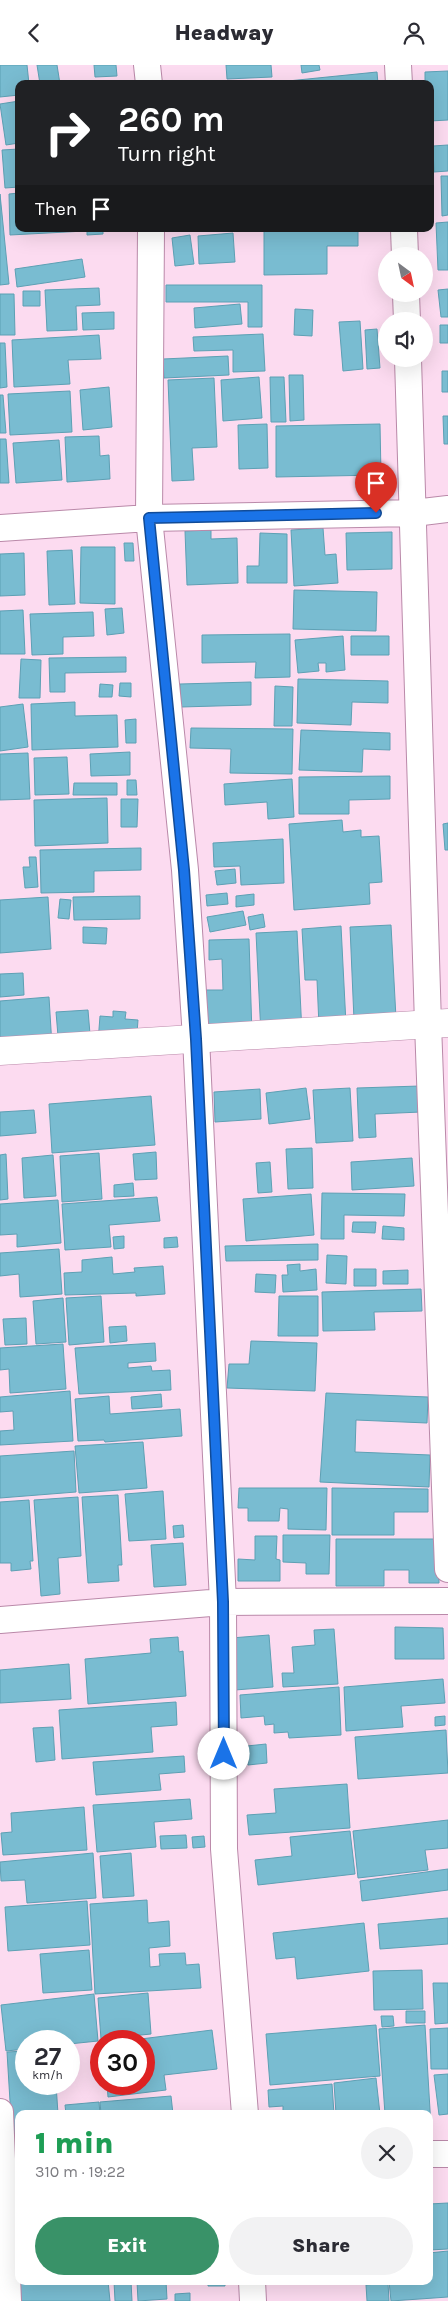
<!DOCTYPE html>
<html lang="en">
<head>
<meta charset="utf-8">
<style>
  :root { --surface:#fff; --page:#f2f2f3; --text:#2b2b33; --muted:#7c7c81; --accent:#399268 }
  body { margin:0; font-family:Karla,sans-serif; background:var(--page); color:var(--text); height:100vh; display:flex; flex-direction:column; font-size:19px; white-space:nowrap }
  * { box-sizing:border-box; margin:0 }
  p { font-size:16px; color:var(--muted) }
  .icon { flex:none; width:28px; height:28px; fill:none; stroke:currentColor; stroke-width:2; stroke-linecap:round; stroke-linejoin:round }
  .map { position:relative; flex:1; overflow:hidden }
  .panel { position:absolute; left:15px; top:2045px; width:418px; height:175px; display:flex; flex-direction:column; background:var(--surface); border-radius:10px; box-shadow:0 5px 20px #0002 }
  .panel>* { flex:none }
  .banner { position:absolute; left:15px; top:15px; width:419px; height:152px; border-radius:10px; box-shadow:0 5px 20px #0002; background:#202124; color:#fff; overflow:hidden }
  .needle { width:32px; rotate:147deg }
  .tools { position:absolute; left:378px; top:182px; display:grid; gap:10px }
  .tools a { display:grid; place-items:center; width:55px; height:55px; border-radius:50%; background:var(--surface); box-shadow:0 5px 20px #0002; font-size:25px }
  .speed { position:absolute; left:15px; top:1965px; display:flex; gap:10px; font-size:25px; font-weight:700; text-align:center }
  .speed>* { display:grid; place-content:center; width:65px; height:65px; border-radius:50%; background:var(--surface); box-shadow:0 5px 20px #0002; line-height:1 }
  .speed small { font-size:12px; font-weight:400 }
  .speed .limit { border:8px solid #d22; background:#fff; color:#111 }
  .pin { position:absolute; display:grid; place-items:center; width:42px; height:42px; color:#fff; margin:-51px -21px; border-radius:50% 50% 50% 0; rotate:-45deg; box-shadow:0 0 5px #0007 }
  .pin .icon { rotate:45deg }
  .me { position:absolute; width:55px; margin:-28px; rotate:0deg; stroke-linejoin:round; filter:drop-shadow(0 0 4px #0008) }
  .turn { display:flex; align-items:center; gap:18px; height:105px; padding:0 20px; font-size:22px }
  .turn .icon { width:65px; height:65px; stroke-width:2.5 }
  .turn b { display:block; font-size:35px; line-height:42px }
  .then { display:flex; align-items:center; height:48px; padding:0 20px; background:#0003; gap:10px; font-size:19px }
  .round { display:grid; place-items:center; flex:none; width:52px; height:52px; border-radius:26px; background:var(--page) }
  .summary { display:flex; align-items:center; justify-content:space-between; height:85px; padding:0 20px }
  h1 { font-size:30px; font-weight:800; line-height:38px; color:#1e9e55 }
  .cta { display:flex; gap:10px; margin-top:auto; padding:10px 20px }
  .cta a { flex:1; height:58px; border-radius:30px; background:var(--accent); color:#fff; font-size:20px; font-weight:800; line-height:58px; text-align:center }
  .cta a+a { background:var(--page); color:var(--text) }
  header { display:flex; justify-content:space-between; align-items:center; height:65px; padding:0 20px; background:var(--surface); font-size:22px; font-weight:800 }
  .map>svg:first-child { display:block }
  .building { fill:#79bcd1; stroke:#5da0b4 }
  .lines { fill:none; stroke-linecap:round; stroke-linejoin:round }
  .minor-casing { stroke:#ba89a9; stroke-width:28 }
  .tertiary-casing { stroke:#ba89a9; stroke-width:29 }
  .minor { stroke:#fff; stroke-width:26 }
  .tertiary { stroke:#fff; stroke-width:28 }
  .route-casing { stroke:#114b97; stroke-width:12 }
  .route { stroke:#1a73e8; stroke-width:9 }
</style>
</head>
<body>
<header><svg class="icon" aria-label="back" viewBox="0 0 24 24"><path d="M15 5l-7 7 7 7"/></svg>Headway<svg class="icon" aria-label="person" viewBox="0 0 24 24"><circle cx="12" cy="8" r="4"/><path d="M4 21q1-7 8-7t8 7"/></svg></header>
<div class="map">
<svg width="448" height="2236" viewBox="0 0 448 2236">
  <rect width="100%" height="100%" fill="#fcdbf0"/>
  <path class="building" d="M0 0H27L29 19H19V30L0 32Z
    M37 0H57L60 19H40Z
    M94 0H116L117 11 95 12Z
    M226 0H271L272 12 227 14Z
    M301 0H319L320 5 302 8Z
    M448 6V55L430 56V19H425V7Z
    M377 7 378 19H279L278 17Z
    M19 36V78L6 80 0 39Z
    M448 80V106L434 107 433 81Z
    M19 84V122L5 123 2 85Z
    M441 111H448V150L442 151Z
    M19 128V164H85V166L10 170 9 129Z
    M0 129 9 219 0 220Z
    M448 157V205H438L436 158Z
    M87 164H103V169L87 170Z
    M264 164H358V181H327V209L264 210Z
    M233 168 235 197 199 199 198 171Z
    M190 170 194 199 175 201 172 173Z
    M82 194 85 212 17 222 15 204Z
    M166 220H262V262H248V237H166Z
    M99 223 100 240 76 241 77 265 47 266 45 225Z
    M448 224V252H441L438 225Z
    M23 226H40V241H23Z
    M0 229H14L15 270H0Z
    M240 239 242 259 195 263 194 243Z
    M295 244 313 245 312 271 294 270Z
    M114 247V264L83 265 82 248Z
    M360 256 363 304 343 306 339 257Z
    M440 260H448V278H440Z
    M377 264 380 303 367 304 365 265Z
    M263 269 265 306 233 307V285L194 286 193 272Z
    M99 270 101 294 68 295 70 319 14 322 12 275Z
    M0 278H5L7 322 0 323Z
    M228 291 229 310 164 313 163 294Z
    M442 306H448V327H442Z
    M289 310H303L304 355 290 356Z
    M259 312 262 353 223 356 221 315Z
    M270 312H284L286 357H271Z
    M214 313 217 382 192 383 194 415 172 416 168 315Z
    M109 322 112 362 83 365 80 325Z
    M70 326 72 367 10 370 8 329Z
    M0 330H3L6 368H0Z
    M443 351H448V379H444Z
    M267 359 268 403 239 404 238 360Z
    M380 359 381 410 276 412V361Z
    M99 371 100 391 109 390 110 414 67 417 65 372Z
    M0 374H6L9 418H0Z
    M59 375 62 415 16 418 13 378Z
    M323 463 325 490 336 489 338 518 294 521 291 465Z
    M211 465V474L237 473 238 518 187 520 185 466Z
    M392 467V504L347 505 346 468Z
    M260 468 287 469V518H247V501H259Z
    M124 478H133L134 496H125Z
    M81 482H115V539L80 538Z
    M72 485 75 539 49 540 47 486Z
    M24 488 25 530 0 531V489Z
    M294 525 377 527 376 566 293 564Z
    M122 543 124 568 107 570 105 544Z
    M23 545 25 589H0V546Z
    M93 547 94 571 63 572V589L32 590 30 549Z
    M290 569V612L255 613 256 597 202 598V570Z
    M343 571 345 605 326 607V598H318L319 606 298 608 295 575Z
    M351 571H389V590H351Z
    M126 592V607L65 608V627H50L49 593Z
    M21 594 41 595 40 633H19Z
    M298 614 388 616V638L352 637 351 660 297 658Z
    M251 617V640L181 642 180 619Z
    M120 618H131V632L119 631Z
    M100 619 113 620 112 632H99Z
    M275 621 293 622 292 661H274Z
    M75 637V651L117 650 118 682 32 685 31 639Z
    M23 639 28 682 0 686V642Z
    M136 654V678H126L125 655Z
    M191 663 293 664 292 709 230 708 231 684 190 683Z
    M301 665 390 668V685L363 684 362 707 299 705Z
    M130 687V710L91 711 90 689Z
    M28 688 30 734 0 735V689Z
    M67 692 69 729 35 730 34 693Z
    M390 711V734L349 735V749H299V712Z
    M292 714 294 752 268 754 267 737 225 740 224 719Z
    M127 715H136L137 730H127Z
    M74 718H117V730H73Z
    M107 733 108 778 35 781 34 735Z
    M121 734H138L137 762H121Z
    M342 755 343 767 361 765V772L379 771 382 817 369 818 370 839 294 845 289 759Z
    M448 758V785H445L443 759Z
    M283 774 284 818 241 820 240 801 214 802 213 778Z
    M141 783V805L94 806V827L41 828 40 785Z
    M29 792H36L38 822 25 823 23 802H30Z
    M235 804 236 818 217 820 215 806Z
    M227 828 228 839 207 841 206 830Z
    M254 829V840L236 842V831Z
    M140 831V854L74 855 73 832Z
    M48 832 51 884 0 888V835Z
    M60 834 71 835 69 854 58 853Z
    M243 846 246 860 210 867 207 852Z
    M263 849 265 862 250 865 248 852Z
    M391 860 396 953 354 955 350 862Z
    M341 861 346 959 319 961 317 915H305L302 864Z
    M83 862 107 863 106 879 83 878Z
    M297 866 302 968 261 970 256 868Z
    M249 874 252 969 205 970 204 925H223L222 894 209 895V875Z
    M23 908 24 930 0 932V909Z
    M49 932 52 981 0 985V936Z
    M88 945 91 981 59 983 56 947Z
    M113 946 126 947 125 954 138 955 136 981 98 977 100 951 113 952Z
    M420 1021 421 1047 375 1049 376 1072 359 1073 357 1023Z
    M306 1023 310 1054 269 1059 266 1028Z
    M350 1023 353 1076 316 1078 313 1025Z
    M260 1024 261 1054 215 1057 214 1027Z
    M151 1031 155 1080 52 1088 49 1039Z
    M34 1045 36 1068 0 1071V1047Z
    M312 1083 313 1123 288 1124 286 1084Z
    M156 1087 157 1114 135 1115 133 1089Z
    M99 1088 102 1134 62 1137 60 1091Z
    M6 1089 8 1134 0 1135V1090Z
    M53 1090 56 1131 24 1133 22 1093Z
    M412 1093 414 1121 352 1125 351 1097Z
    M270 1097 272 1127 258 1128 256 1098Z
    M133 1118 134 1131 114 1132V1120Z
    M322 1128 405 1129 404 1151 344 1150V1174H321Z
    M311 1129 314 1170 246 1176 243 1134Z
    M157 1132 160 1156 109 1160 111 1182 65 1185 62 1139Z
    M58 1135 61 1178 17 1182V1169L0 1170V1139Z
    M353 1157H376L375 1168 352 1167Z
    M383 1161 404 1163V1175L382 1174Z
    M124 1171V1183L114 1184 113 1172Z
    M177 1172 178 1182 164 1183V1173Z
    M318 1179V1195L226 1196 225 1181Z
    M59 1184 62 1229 20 1232 19 1209 0 1211V1188Z
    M327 1190 347 1191 346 1219 326 1218Z
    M112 1192 113 1209 135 1207 134 1203 163 1201 165 1229 136 1231V1228L65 1230 64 1208 82 1207V1195Z
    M300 1199V1206L316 1204 317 1225 283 1227 282 1210H288L287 1200Z
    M354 1204H376V1221H354Z
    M408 1205V1219H383V1206Z
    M256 1209 276 1210 275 1228 255 1227Z
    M421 1224 422 1246 374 1247 375 1265 323 1266 322 1227Z
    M101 1231 104 1277 69 1280 66 1233Z
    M279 1231H318V1271H278Z
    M63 1233 66 1277 36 1279 33 1236Z
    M26 1253 27 1279 5 1280 3 1254Z
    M126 1261 127 1276 110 1278 109 1262Z
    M251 1276 317 1278 315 1326 227 1323 229 1299H249Z
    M155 1278 156 1296 128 1298V1303L151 1301 152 1306 170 1305 171 1325 79 1329 75 1283Z
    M63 1279 66 1324 10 1328 9 1304 0 1305V1283Z
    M70 1326 73 1376 0 1380V1366L14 1365 13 1346 0 1347V1332Z
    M326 1328 428 1332 427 1358 356 1355 355 1387 430 1390 429 1422 320 1417Z
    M161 1329 162 1342 132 1344 131 1332Z
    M109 1331 110 1349 180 1344 182 1371 105 1377 104 1375 78 1376 75 1334Z
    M143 1377 147 1423 79 1428 75 1381Z
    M74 1386 76 1427 0 1433V1391Z
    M239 1423H327L326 1465 288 1464V1444L280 1443 279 1456H248V1443H238Z
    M332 1423 428 1424V1447H394V1470H332Z
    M163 1426 166 1474 129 1476 125 1429Z
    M118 1430 122 1500H118L119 1516 88 1518 82 1432Z
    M78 1432 81 1491 58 1493 60 1529 41 1531 34 1435Z
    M29 1435 33 1496H30L31 1504 11 1506V1498H0V1437Z
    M183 1460 184 1472 174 1473 173 1461Z
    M283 1470H330L329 1509H306V1498L283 1497Z
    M255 1471H277L276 1494 280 1495V1516H238V1494L255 1495Z
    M336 1474H439V1518H409V1505H384V1521H336Z
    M183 1478 186 1520 154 1522 151 1480Z
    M395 1562 443 1563 444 1594H395Z
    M334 1564 338 1619 283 1622 282 1608H294L292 1582 315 1580 314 1565Z
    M269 1570 273 1622 235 1625 231 1573Z
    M178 1572 179 1587 183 1586 186 1631 88 1639 85 1594 151 1588 150 1574Z
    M69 1599 71 1634 0 1638V1605Z
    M443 1614 445 1638 401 1641 403 1662 346 1666 344 1622Z
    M339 1622 341 1670 289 1673 288 1667 274 1668V1659L265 1660 264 1651 241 1653 240 1630Z
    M176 1637 177 1660 151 1662 153 1687 62 1694 59 1645Z
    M445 1651V1660L435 1661V1652Z
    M53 1662 55 1695 36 1697 33 1663Z
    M446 1665 448 1708 358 1714 355 1672Z
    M266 1679 267 1698 248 1700 247 1681Z
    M184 1691 185 1707 159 1709 161 1725 96 1730 93 1697Z
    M347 1719 350 1763 249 1770 247 1750 276 1748 274 1724Z
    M190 1734 192 1754 154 1757 156 1782 97 1787 93 1740Z
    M84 1742 87 1785 3 1790 1 1768 12 1767 11 1748Z
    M448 1755V1783L425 1785 428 1805 358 1813 353 1766Z
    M350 1766 355 1809 258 1820 255 1795 292 1791 290 1772Z
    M186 1770 187 1783 161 1784 160 1771Z
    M204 1771 205 1782 193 1783 192 1772Z
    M93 1788 96 1833 27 1838 25 1815 1 1816 0 1797Z
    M131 1788 134 1831 103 1833 100 1791Z
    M448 1804V1825L362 1836 360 1816Z
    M147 1835 148 1858 169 1856 170 1881 149 1883 150 1902 160 1901 159 1889 185 1888 186 1900 199 1899 201 1923 95 1929 90 1839Z
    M87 1836 90 1880 8 1886 5 1842Z
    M448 1853V1879L380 1884 378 1859Z
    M364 1858 369 1906 297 1914 295 1892 276 1894 273 1868Z
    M89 1885 92 1925 43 1928 40 1889Z
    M422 1905 423 1944 374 1945 373 1906Z
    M433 1918H448V1958L435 1959Z
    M148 1928 151 1969 101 1974 98 1933Z
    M94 1929 98 1976 69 1979V1976H26V1984L6 1986 1 1940Z
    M406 1946H425V1958H406Z
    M381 1951H393L394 1961 382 1962Z
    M376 1960 380 2011 270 2020 266 1969Z
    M425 1960 431 2062H429V2049H385L379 1964Z
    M448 1963V2004H431L430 1964Z
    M212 1965 217 2004 164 2010 166 2025 108 2032 107 2019H144V1976H125Z
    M26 1986V2019H56L58 2049H19V2069H12L7 1987Z
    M448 2009V2049L439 2050 434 2010Z
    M376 2013 380 2049H336L334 2018Z
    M332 2019 334 2049H283V2041L269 2042 268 2025Z
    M171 2031 173 2049H101L100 2037Z
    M99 2037 100 2049H66L65 2040Z
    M448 2138V2184L429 2185V2139Z
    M448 2186V2232L391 2236 389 2216H429V2188Z
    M19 2216H108L110 2236H15Z
    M114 2216H131L132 2236H115Z
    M137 2216H166L167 2234 138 2236Z
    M208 2216H225V2221H208Z
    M388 2218 389 2236H367L366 2220Z
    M190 2228V2236H175V2229Z"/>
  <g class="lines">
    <g class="minor-casing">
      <path id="minor" d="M147 0 149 19
        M398 0 399 19
        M151 164 149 453 185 805 196 973 223 1537 224 1784 245 2049
        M404 164 405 191
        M406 229 407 256
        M408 294 428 959 448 1504
        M0 463 149 453 414 448 448 444
        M0 1555 223 1537 448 1536
        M0 2047 8 2236
        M429 2089H448
        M252 2216 253 2236"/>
    </g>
    <g class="tertiary-casing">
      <path id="tertiary" d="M0 986 448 958"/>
    </g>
    <use href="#minor" class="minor"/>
    <use href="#tertiary" class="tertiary"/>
  </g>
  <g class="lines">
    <g class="route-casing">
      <path id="route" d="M224 1689 223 1537 196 974 184 805 149 453 376 448"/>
    </g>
    <use href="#route" class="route"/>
  </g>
</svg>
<div class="tools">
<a><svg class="needle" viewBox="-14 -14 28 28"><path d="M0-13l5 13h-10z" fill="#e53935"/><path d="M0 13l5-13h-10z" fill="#7c7c81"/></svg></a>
<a><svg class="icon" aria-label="sound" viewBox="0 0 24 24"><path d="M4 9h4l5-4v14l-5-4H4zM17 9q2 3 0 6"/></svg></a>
</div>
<div class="speed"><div>27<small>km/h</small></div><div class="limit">30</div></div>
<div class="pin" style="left:376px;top:448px;background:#d93025"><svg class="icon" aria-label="arrive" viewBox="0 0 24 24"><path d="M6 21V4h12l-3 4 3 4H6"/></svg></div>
<svg class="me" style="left:224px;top:1689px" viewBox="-20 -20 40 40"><circle r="19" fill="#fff"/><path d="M0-13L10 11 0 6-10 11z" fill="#1a73e8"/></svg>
<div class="banner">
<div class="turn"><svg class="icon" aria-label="right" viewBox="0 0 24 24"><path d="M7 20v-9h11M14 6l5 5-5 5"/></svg><div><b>260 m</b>Turn right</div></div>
<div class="then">Then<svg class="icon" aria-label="arrive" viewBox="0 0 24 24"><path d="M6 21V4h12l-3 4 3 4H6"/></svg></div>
</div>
<section class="panel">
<div class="summary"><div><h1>1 min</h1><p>310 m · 19:22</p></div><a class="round"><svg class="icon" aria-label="close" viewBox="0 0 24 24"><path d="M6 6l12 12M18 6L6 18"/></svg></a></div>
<div class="cta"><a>Exit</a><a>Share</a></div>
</section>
</div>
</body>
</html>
